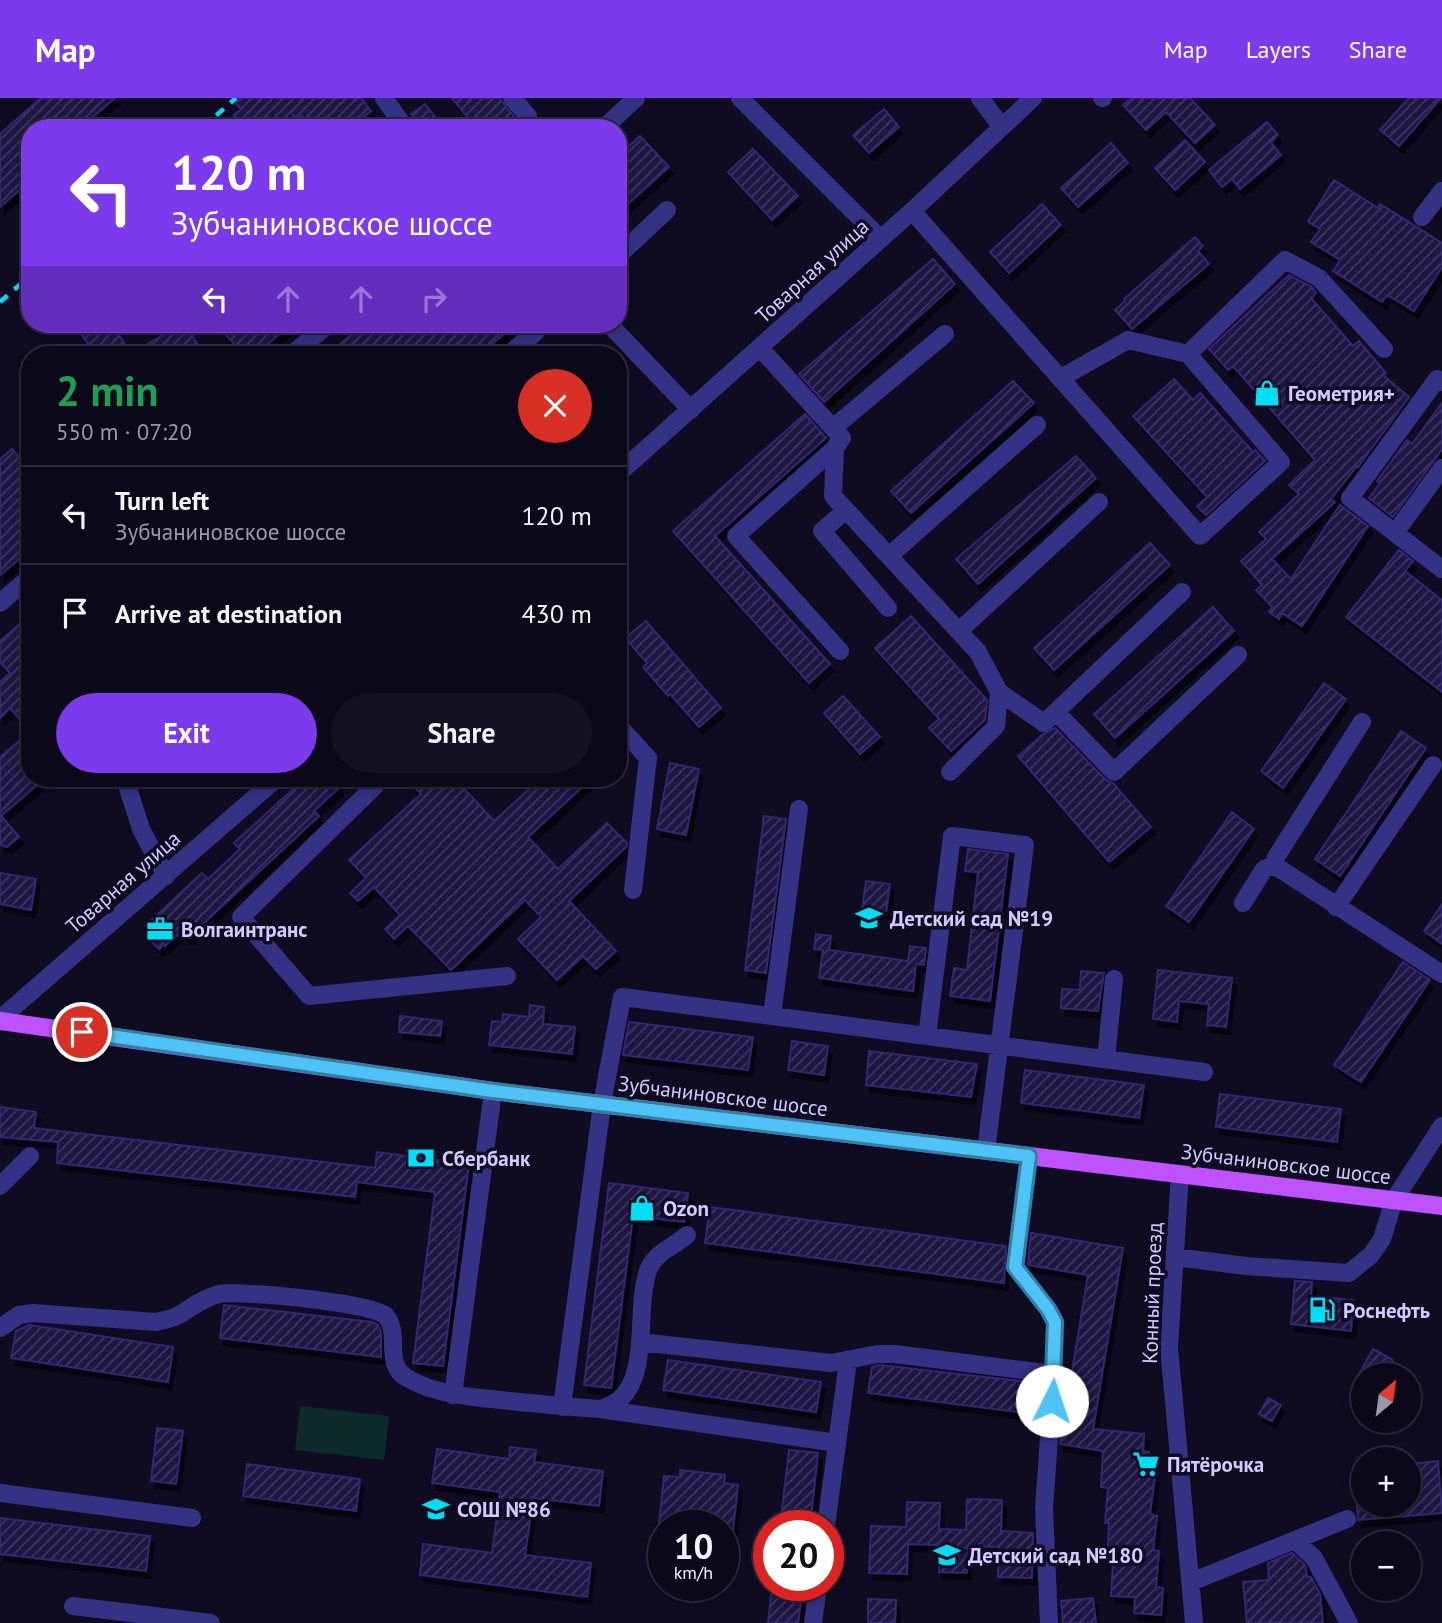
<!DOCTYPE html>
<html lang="en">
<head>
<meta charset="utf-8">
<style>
  :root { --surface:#0b0819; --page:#141122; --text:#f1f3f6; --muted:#9a9aa2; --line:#2b2938; --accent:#7c3aed }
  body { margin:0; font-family:"PT Sans",sans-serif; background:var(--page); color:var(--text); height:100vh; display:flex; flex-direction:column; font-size:26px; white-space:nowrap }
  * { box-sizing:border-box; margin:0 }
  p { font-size:23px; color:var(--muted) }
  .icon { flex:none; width:38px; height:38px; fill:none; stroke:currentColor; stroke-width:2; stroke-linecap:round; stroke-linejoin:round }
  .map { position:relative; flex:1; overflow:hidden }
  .drawer { position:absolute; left:21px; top:248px; width:606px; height:441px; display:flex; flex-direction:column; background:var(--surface); border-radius:28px; box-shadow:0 4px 10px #0003,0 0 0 2px var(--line) }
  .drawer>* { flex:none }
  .top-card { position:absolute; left:21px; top:21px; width:606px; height:214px; border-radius:28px; box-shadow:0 4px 10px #0003,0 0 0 2px var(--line); background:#7c3aed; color:#fff; overflow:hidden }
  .needle { width:46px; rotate:29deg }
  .controls { position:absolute; left:1351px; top:1265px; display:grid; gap:14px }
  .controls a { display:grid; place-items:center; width:70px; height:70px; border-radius:50%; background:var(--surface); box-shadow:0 4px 10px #0003,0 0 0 2px var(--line); font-size:35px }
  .speed { position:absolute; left:648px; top:1412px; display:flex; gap:14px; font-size:35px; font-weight:700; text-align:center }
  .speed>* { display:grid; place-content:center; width:91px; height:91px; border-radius:50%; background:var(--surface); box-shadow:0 4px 10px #0003,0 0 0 2px var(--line); line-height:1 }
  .speed small { font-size:18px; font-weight:400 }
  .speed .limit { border:10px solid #d22; background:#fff; color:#111 }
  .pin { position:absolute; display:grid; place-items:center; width:60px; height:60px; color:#fff; margin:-30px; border:4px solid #fff; border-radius:50%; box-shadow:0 2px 7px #0007 }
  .me { position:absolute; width:77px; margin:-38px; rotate:4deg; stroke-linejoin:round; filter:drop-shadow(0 0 5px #0008) }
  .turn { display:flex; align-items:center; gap:24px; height:147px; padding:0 35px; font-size:32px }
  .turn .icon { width:91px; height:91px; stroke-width:2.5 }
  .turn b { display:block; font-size:49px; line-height:60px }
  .lanes { display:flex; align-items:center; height:66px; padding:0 35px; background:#0003; justify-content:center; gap:35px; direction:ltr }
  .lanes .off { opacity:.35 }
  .round { display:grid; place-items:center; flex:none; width:74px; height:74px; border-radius:37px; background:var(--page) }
  .overview { display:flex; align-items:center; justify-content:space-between; height:119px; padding:0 35px }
  h1 { font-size:42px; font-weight:600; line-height:52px; color:#1e9e55 }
  .cta { display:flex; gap:14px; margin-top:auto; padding:14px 35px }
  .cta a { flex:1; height:80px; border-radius:42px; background:var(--accent); color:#fff; font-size:28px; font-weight:600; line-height:80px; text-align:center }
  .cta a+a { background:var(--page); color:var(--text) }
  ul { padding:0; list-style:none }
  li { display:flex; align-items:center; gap:21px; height:98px; padding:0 35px; border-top:2px solid var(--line) }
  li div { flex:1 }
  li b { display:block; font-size:26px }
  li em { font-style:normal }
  header { display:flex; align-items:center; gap:42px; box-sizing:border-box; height:98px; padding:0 35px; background:var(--accent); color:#fff }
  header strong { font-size:33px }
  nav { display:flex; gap:38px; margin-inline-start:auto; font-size:24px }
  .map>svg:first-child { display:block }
  .green { fill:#0d2b2a }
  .building { fill:url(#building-hatch); stroke:#342572; stroke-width:2; filter:url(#shadow) }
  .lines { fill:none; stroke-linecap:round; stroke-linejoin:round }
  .minor { stroke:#343284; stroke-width:18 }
  .major { stroke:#be52ff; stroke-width:18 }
  .rail { stroke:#00def6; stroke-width:4.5; stroke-dasharray:10 9; stroke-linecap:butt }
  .route-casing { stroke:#337fa1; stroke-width:18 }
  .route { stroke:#4fc3f7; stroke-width:12 }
  .labels { text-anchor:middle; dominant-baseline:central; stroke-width:7; stroke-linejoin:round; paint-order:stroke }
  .street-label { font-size:21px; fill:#d1cbff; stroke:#0f0b21 }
  .poi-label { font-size:21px; font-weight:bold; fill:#d1cbff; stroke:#0f0b21; text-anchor:start }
</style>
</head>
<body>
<header>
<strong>Map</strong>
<nav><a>Map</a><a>Layers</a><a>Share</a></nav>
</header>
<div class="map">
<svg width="1442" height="1525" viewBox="0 0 1442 1525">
  <defs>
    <pattern id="building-hatch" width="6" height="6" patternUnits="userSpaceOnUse" patternTransform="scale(1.75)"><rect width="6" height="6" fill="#1f1543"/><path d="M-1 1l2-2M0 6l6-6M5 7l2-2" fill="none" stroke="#3e365f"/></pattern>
    <filter id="shadow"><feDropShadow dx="4" dy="7" stdDeviation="0" flood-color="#0009"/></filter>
  </defs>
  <rect width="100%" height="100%" fill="#0f0b21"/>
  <path class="green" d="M300 1308 389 1318 384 1362 295 1352Z"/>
  <path class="building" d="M41 0H115L80 30H30V83L0 109V36Z
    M231 0H361L371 13 350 30H311L301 18 297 22 291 15 272 30H245L234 17 241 11Z
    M452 0H499L523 30H476Z
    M1131 0H1190L1215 27 1195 45 1166 14 1146 32 1123 7Z
    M1409 0H1441L1399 48 1380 32Z
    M425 6 444 30H422L411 16Z
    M884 11 899 29 869 55 853 37Z
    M1267 24 1278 37 1271 44 1281 57 1240 91 1232 81 1222 89 1209 72Z
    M640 38 669 69 618 115V58Z
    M1185 42 1205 64 1175 92 1155 70Z
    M1111 45 1128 65 1078 109 1061 90Z
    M753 51 798 98 772 122 728 74Z
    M1334 82 1378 110 1380 106 1442 145V169L1414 213 1387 197 1382 204 1333 173 1340 162 1311 144 1320 131 1308 124Z
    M1042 106 1061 127 1009 175 990 154Z
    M1195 139 1203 148 1198 153 1209 166 1132 231 1115 212 1125 203 1124 201Z
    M933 161 955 186 824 304 799 276Z
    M1289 177 1312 189 1316 195 1311 200 1353 248 1359 243 1386 275 1383 277 1409 299 1358 369 1357 368 1331 401 1335 404 1272 461 1291 481 1340 407 1368 428 1302 528 1282 515 1279 521 1269 514 1272 509 1256 492 1262 487 1241 463 1266 441 1259 434 1299 396 1289 387 1315 362 1233 268 1228 272 1209 251Z
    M74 226H112L131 256 181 226H185L204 257H96Z
    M216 226H291L255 257H244Z
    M363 226H515L480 257H328Z
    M1174 281 1193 302 1200 295 1253 354 1255 352 1265 363 1206 417 1197 408 1207 399 1133 318Z
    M1013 283 1034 305 911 415 891 393Z
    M1442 305V351L1393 419 1369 400 1380 385 1377 383 1407 342 1412 346Z
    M805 316 826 340 715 438 830 566 809 585 673 433Z
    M12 351 25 366 22 368 30 377V452L0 477V361Z
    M1076 358 1096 380 978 486 956 461Z
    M1150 445 1170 467 1054 572 1034 550Z
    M1399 452 1413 463 1405 473 1442 502V594L1346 519Z
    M1213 509 1234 533 1115 640 1094 616Z
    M30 517V633L10 610 0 620V584L10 575 0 564V543Z
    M911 518 987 602 985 622 951 653 929 630 939 621 875 550Z
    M646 523 721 610 699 629 670 596 668 598 643 569 647 565 625 540Z
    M1324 585 1346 601 1283 690 1261 673Z
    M843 598 880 639 860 656 824 615Z
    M1055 630 1106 682 1113 685 1151 729 1109 764 1018 658 1043 636Z
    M1401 633 1426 650 1340 778 1315 761Z
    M30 634V681H44L1 718 19 739 7 749 0 747V659Z
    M670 665 699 671 686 737 657 731Z
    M304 681H330L339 690 314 713 319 718 188 840 181 834 165 848 164 846 159 851 150 842 155 838 145 828 202 775 208 781 240 751 234 745Z
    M407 681H455L494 723 540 681H591L528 739 558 771 607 725 627 745V748L569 803 616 853 596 871 583 858 557 882 518 841 541 819 525 802 451 872 408 828 394 841 385 831 400 817 374 789 358 803 350 795 366 780 349 762 421 696Z
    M1232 714 1254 731 1189 824 1166 808Z
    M764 718 786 721 766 875 745 872Z
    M968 751 1008 756 990 903 950 898 954 870 967 872 978 774 965 773Z
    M0 775 36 781 31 812 0 806Z
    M866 783 890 786 886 815 862 812Z
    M1442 806V846L1424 833Z
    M816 836 831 838 829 852 908 863 910 848 926 850 924 867 916 866 913 893 819 880 823 852 814 851Z
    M1403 864 1430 882 1361 984 1334 967Z
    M1158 872 1232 880 1226 929 1207 927 1209 906 1179 903 1177 924 1153 921Z
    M1081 873 1104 875 1098 913 1061 910 1062 891 1080 892Z
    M530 907 544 909 543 926 575 929 572 956 489 947 492 923 502 924 503 916 529 919Z
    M400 918 442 923 440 938 399 934Z
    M629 924 753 939 748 972 623 957Z
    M792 943 828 948 824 977 788 972Z
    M869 953 977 966 971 999 866 987Z
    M1025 972 1144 987 1139 1020 1021 1005Z
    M1220 996 1341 1011 1337 1044 1216 1029Z
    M0 1009 36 1014 34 1030 375 1070 377 1054 469 1066 443 1268 413 1265 435 1094 357 1084 355 1099 57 1065 58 1044 0 1039Z
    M609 1085 688 1095 684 1124 633 1118 611 1290 584 1287Z
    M710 1109 1006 1148 1004 1185 705 1145Z
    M1031 1135 1123 1150 1093 1331 1144 1336 1143 1353 1149 1354 1148 1377 1155 1378 1150 1416 1157 1418 1153 1452 1159 1453 1156 1489 1163 1490 1161 1517 1134 1515 1135 1499 1111 1498 1113 1463H1107L1109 1425H1105L1108 1390 1101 1389 1103 1353 1060 1346 1088 1177 1028 1167Z
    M1295 1183 1312 1184 1311 1198 1353 1202 1351 1233 1291 1226Z
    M224 1207 372 1224 378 1227 381 1235V1259L220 1240Z
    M29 1227 173 1249 168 1284 11 1260 16 1233Z
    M1373 1251 1393 1262 1385 1278H1358Z
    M668 1262 821 1284 816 1314 663 1292Z
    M879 1267 1038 1285 1034 1316 868 1295 872 1269Z
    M1268 1300 1281 1307 1272 1323 1259 1316Z
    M157 1330 183 1333 176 1386 151 1383Z
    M510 1349 536 1352 534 1364 603 1373 599 1408 533 1400 525 1457 591 1465 587 1499 420 1477 423 1446 492 1455 500 1394 432 1385 437 1351 509 1361Z
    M789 1352 818 1355 810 1428H780Z
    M1438 1363 1442 1415 1358 1422 1357 1407H1409V1366Z
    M247 1366 360 1381 356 1413 243 1398Z
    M680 1372 725 1377 724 1385 738 1387 733 1432 723 1431V1428L659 1424 664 1378 680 1379Z
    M967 1401 1002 1402 1001 1433 1033 1435 1032 1480 998 1479 999 1449 968 1448 967 1475 939 1474 940 1447 908 1446 907 1476 869 1475 871 1428 906 1429 907 1404 940 1405 939 1431 966 1432Z
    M0 1420 150 1438 146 1473 0 1456Z
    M1292 1455 1305 1467 1307 1479H1311L1320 1496 1323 1525H1247L1243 1484 1269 1482 1268 1465Z
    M772 1488H803L798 1525H768Z
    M1093 1500 1096 1525H1063L1061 1503Z
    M868 1501 896 1502 895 1525H868Z"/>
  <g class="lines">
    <path class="minor" d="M384 0 405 30
      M512 0 528 18
      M740 0 881 141
      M980 0 1001 28
      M1102 0H1103
      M604 30 636 0
      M912 113 1200 438 1281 364 1188 256 1128 242 1061 280
      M1422 119 1442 93
      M618 158 667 112
      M609 226 691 312
      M760 250 842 340 835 350 833 398 978 554 999 594 1044 625 1182 494
      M1188 256 1285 162 1319 180 1384 251
      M291 257 329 226
      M508 257 536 234
      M833 330 945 236
      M835 350 736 438 840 553
      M1442 370 1395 435 1442 471
      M618 376 912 113 1033 0
      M846 412 822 433 888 510
      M1395 435 1350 400 1437 281 1442 284
      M889 458 1037 327
      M0 505 30 479
      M959 533 1099 404
      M1056 614 1114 674 1238 557
      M618 627 648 660 633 792
      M950 674 996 628 999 594
      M125 681 141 731 166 778
      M370 681 376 687 241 819 309 898 507 878
      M799 711 772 918 927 938
      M1274 767 1276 759 1362 624
      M1243 805 1264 771 1274 767 1442 876
      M1336 809 1433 667
      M0 921 276 681
      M1106 961 1114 881
      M986 1052 1025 747 952 738 927 938C1019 950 1111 962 1204 974
      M1029 1058 1015 1169 1048 1211 1055 1224 1054 1269 1044 1411 1049 1525
      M1180 1076 1169 1249 1194 1525
      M0 1088 30 1058
      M1175 1159 1246 1168 1349 1175 1371 1157 1382 1141 1394 1102 1442 1028
      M0 1230 19 1217 33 1215 156 1224C163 1222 171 1221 177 1218 191 1210 203 1200 219 1196 240 1192 375 1205 386 1218 401 1236 383 1267 407 1280 438 1298 475 1299 510 1303 540 1306 570 1309 600 1311 658 1298 631 1209 650 1168 658 1153 675 1148 687 1137
      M640 1244 831 1265 878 1256H895L1054 1276
      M453 1297 493 993
      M562 1309 602 1006 622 899 772 918
      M600 1311 837 1345
      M0 1395 192 1420
      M826 1428 848 1263
      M1295 1442 1314 1460 1349 1525
      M1191 1484 1347 1421
      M73 1508 211 1525
      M813 1525 818 1488"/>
    <path class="major" d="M0 923 493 993 1442 1108"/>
    <path class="rail" d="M202 30 236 0
      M0 204 30 178"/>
  </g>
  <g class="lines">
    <g class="route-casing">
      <path id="route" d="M82 934 493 993 1029 1058 1015 1169 1048 1211 1055 1224 1052 1303"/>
    </g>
    <use href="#route" class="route"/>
  </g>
  <defs>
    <g id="shop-bare" transform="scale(2.1)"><path d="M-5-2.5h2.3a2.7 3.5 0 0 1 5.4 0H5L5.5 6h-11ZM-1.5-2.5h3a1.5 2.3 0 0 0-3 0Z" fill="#00def6" stroke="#0f0b21" stroke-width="2.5" paint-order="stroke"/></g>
    <g id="school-bare" transform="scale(2.1)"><path d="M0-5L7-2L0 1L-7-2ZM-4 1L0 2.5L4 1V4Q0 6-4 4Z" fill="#00def6" stroke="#0f0b21" stroke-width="2.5" paint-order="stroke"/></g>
    <g id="office-bare" transform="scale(2.1)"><path d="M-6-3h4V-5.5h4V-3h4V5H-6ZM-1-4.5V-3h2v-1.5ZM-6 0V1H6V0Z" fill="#00def6" stroke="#0f0b21" stroke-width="2.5" paint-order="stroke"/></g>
    <g id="bank-bare" transform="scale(2.1)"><path d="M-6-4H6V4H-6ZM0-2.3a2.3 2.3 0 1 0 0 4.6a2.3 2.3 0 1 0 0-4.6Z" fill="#00def6" stroke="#0f0b21" stroke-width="2.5" paint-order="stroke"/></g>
    <g id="fuel-bare" transform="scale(2.1)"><path d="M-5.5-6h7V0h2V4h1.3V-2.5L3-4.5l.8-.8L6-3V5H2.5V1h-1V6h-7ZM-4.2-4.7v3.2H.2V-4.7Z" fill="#00def6" stroke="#0f0b21" stroke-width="2.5" paint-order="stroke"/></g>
    <g id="supermarket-bare" transform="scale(2.1)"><path d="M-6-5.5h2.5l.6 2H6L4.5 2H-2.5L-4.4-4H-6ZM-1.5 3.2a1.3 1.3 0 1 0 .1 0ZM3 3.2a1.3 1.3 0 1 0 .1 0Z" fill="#00def6" stroke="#0f0b21" stroke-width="2.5" paint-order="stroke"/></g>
  </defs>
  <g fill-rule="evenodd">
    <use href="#shop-bare" x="1267" y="295"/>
    <use href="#school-bare" x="869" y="820"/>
    <use href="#office-bare" x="160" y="831"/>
    <use href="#bank-bare" x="421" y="1060"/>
    <use href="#shop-bare" x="642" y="1110"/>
    <use href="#fuel-bare" x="1322" y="1212"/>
    <use href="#supermarket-bare" x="1146" y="1366"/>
    <use href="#school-bare" x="436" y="1411"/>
    <use href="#school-bare" x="947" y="1457"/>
  </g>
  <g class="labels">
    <g class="street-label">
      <text transform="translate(812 173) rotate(-42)">Товарная улица</text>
      <text transform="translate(123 784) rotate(-41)">Товарная улица</text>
      <text transform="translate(723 998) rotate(7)">Зубчаниновское шоссе</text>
      <text transform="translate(1286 1066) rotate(7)">Зубчаниновское шоссе</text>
      <text transform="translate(1152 1195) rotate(-88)">Конный проезд</text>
    </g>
    <g class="poi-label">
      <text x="1288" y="295">Геометрия+</text>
      <text x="890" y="820">Детский сад №19</text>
      <text x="181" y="831">Волгаинтранс</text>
      <text x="442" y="1060">Сбербанк</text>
      <text x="663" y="1110">Ozon</text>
      <text x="1343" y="1212">Роснефть</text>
      <text x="1167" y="1366">Пятёрочка</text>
      <text x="457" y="1411">СОШ №86</text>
      <text x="968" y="1457">Детский сад №180</text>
    </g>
  </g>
</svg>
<div class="controls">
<a><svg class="needle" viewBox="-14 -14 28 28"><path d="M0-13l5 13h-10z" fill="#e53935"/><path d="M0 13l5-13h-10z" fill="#9a9aa2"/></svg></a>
<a>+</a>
<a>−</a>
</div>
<div class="speed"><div>10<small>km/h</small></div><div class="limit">20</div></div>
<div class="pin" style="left:82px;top:934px;background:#d93025"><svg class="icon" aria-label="arrive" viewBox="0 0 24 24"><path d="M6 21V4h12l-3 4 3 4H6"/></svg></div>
<svg class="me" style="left:1052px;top:1303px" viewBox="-20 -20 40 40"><circle r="19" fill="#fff"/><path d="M0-13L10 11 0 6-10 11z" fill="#4fc3f7"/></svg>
<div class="top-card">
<div class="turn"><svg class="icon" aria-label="left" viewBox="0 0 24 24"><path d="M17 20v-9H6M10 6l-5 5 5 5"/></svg><div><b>120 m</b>Зубчаниновское шоссе</div></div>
<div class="lanes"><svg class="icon" aria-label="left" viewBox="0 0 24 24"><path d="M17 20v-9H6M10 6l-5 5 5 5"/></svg><svg class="icon off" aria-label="ahead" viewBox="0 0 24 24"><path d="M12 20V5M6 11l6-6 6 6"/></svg><svg class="icon off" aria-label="ahead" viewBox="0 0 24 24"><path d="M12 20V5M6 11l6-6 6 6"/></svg><svg class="icon off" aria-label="right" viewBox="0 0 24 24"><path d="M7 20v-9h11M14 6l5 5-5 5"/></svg></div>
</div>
<section class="drawer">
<div class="overview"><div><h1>2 min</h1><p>550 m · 07:20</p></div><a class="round" style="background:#d93025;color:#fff"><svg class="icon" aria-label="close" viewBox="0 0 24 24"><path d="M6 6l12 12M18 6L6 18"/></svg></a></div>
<ul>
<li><svg class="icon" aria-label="left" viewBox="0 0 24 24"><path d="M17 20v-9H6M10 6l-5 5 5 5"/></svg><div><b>Turn left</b><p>Зубчаниновское шоссе</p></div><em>120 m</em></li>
<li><svg class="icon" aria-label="arrive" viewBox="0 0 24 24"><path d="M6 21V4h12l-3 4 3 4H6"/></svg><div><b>Arrive at destination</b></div><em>430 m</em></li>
</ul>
<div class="cta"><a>Exit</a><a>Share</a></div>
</section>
</div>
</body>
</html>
